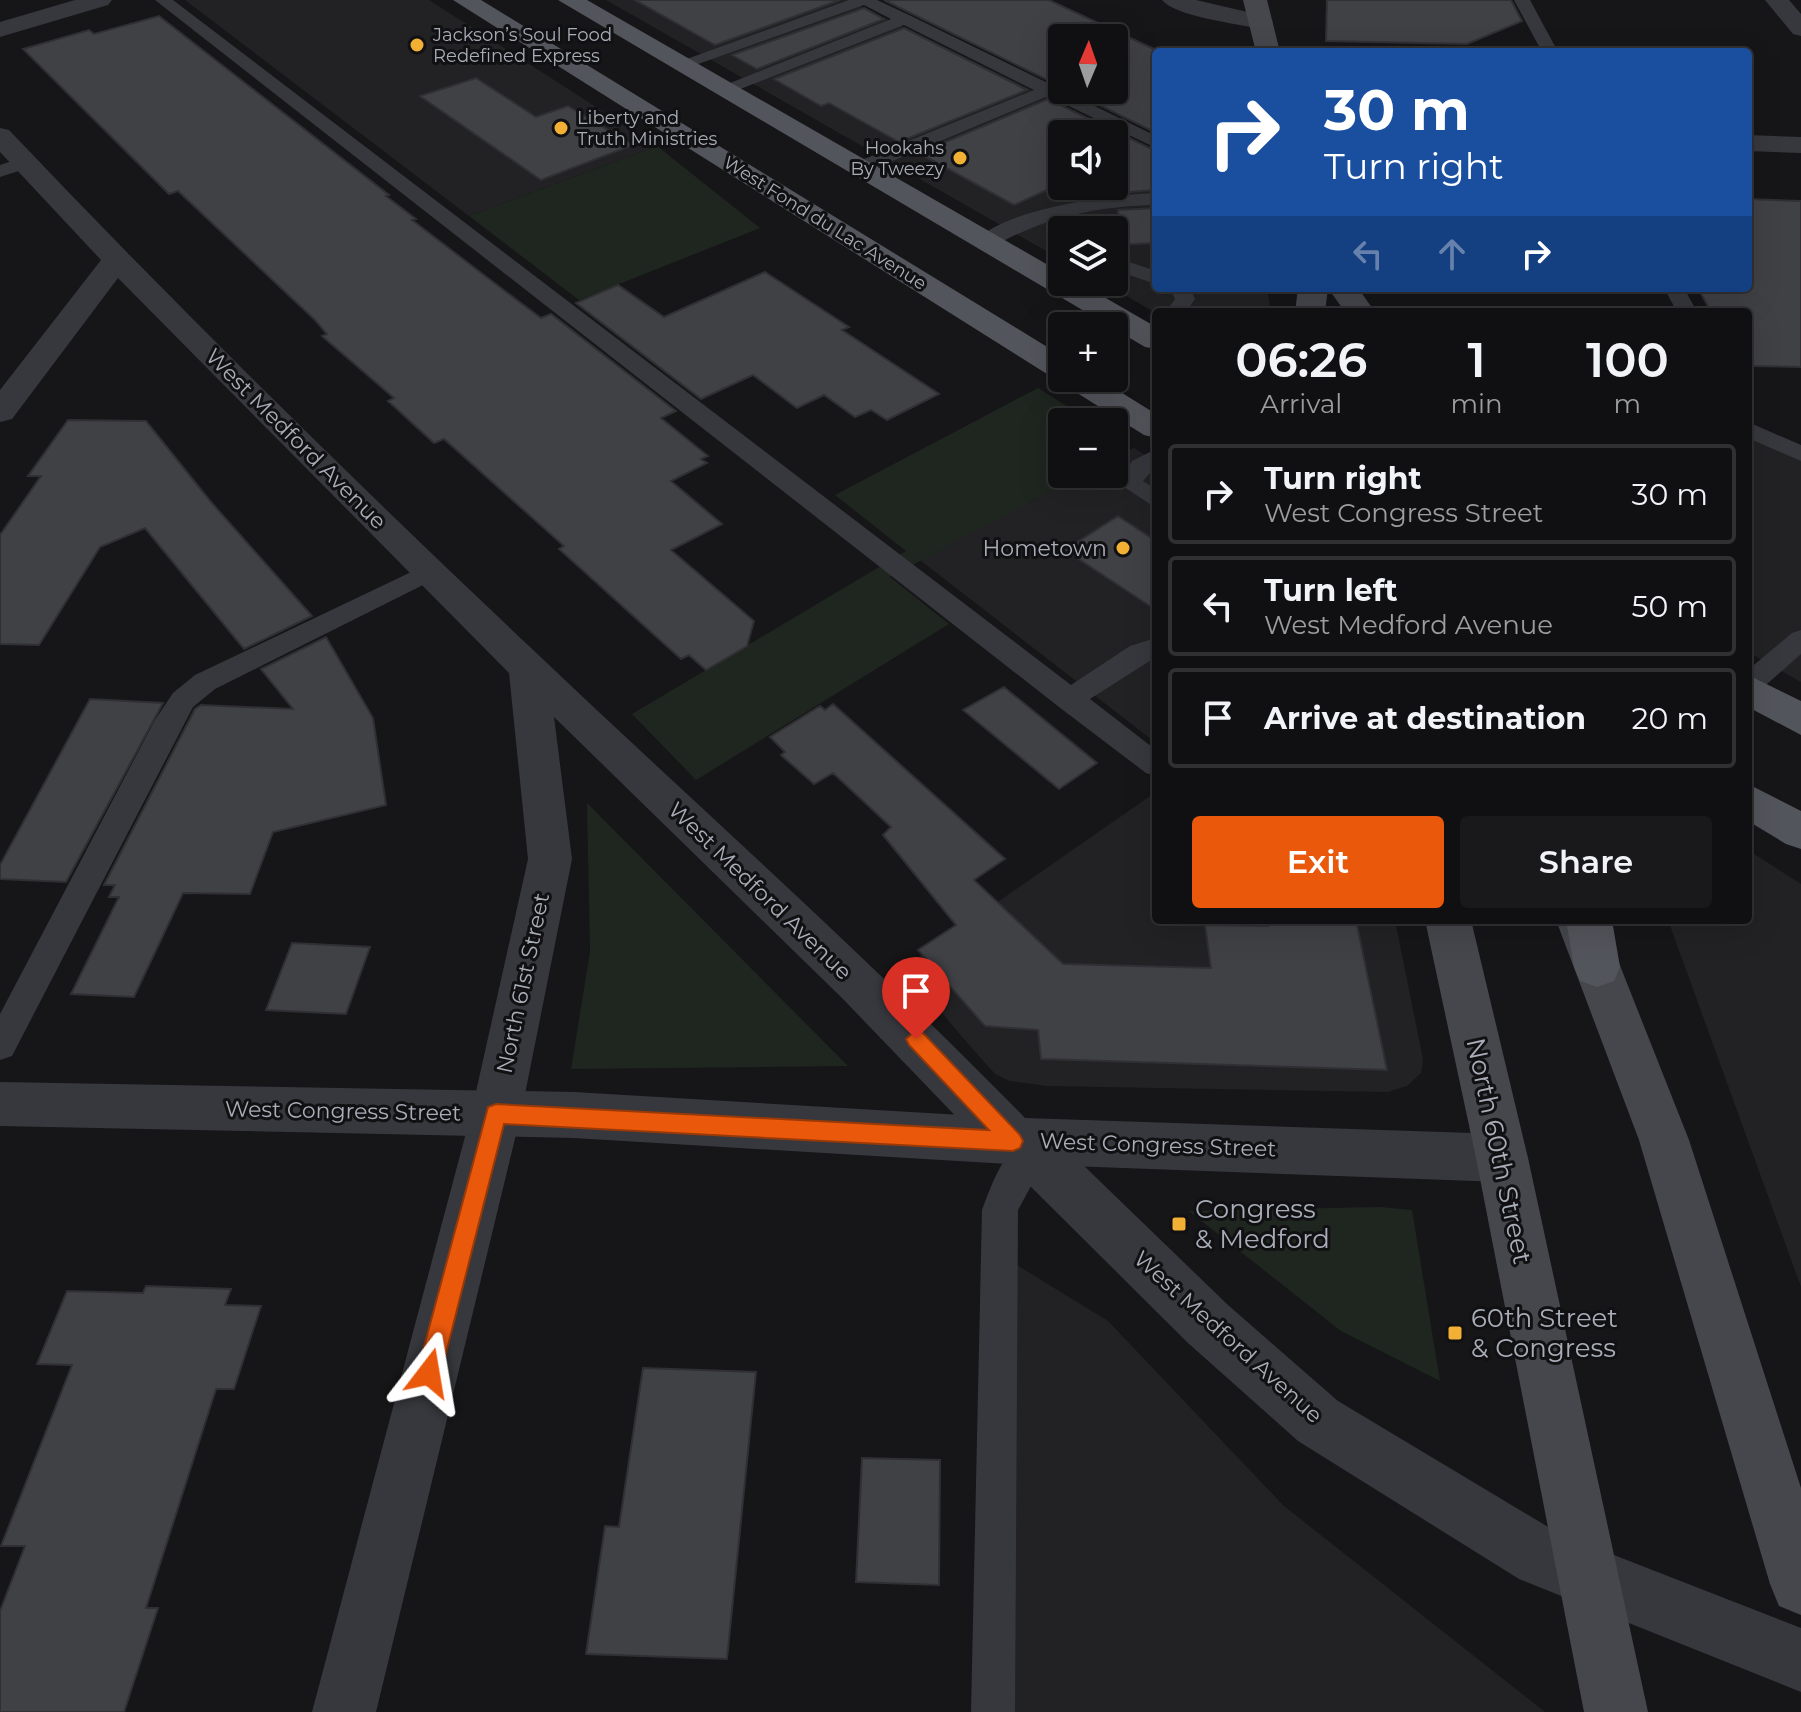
<!DOCTYPE html>
<html lang="en">
<head>
<meta charset="utf-8">
<style>
  :root { --surface:#101012; --page:#19191b; --text:#f1f3f6; --muted:#9c9d9f; --line:#303032; --accent:#ea580c }
  body { margin:0; font-family:Montserrat,sans-serif; background:var(--page); color:var(--text); height:100vh; display:flex; flex-direction:column; font-size:30px; white-space:nowrap }
  * { box-sizing:border-box; margin:0 }
  p { font-size:26px; color:var(--muted) }
  .icon { flex:none; width:44px; height:44px; fill:none; stroke:currentColor; stroke-width:2; stroke-linecap:round; stroke-linejoin:round }
  .map { position:relative; flex:1; overflow:hidden }
  .panel { position:absolute; left:1152px; top:308px; width:600px; height:616px; display:flex; flex-direction:column; background:var(--surface); border-radius:8px; box-shadow:0 8px 32px #0002,0 0 0 2px var(--line) }
  .panel>* { flex:none }
  .banner { position:absolute; left:1152px; top:48px; width:600px; height:244px; border-radius:8px; box-shadow:0 8px 32px #0002,0 0 0 2px var(--line); background:#1a4fa0; color:#fff; overflow:hidden }
  .needle { width:52px; rotate:2deg }
  .fabs { position:absolute; left:1048px; top:24px; display:grid; gap:16px }
  .fabs a { display:grid; place-items:center; width:80px; height:80px; border-radius:8px; background:var(--surface); box-shadow:0 8px 32px #0002,0 0 0 2px var(--line); font-size:40px }
  .pin { position:absolute; display:grid; place-items:center; width:68px; height:68px; color:#fff; margin:-82px -34px; border-radius:50% 50% 50% 0; rotate:-45deg; box-shadow:0 0 8px #0007 }
  .pin .icon { rotate:45deg }
  .me { position:absolute; width:88px; margin:-44px; rotate:14deg; stroke-linejoin:round; filter:drop-shadow(0 0 6px #0008) }
  .turn { display:flex; align-items:center; gap:28px; height:168px; padding:0 40px; font-size:36px }
  .turn .icon { width:104px; height:104px; stroke-width:2.5 }
  .turn b { display:block; font-size:56px; line-height:68px }
  .lanes { display:flex; align-items:center; height:76px; padding:0 40px; background:#0003; justify-content:center; gap:40px; direction:ltr }
  .lanes .off { opacity:.35 }
  .eta { display:flex; justify-content:space-evenly; align-items:center; height:136px; text-align:center }
  .eta b { font-size:48px; font-weight:600; line-height:56px }
  .button { display:flex; gap:16px; margin-top:auto; padding:16px 40px }
  .button a { flex:1; height:92px; border-radius:8px; background:var(--accent); color:#fff; font-size:32px; font-weight:600; line-height:92px; text-align:center }
  .button a+a { background:var(--page); color:var(--text) }
  ul { padding:0; list-style:none }
  li { display:flex; align-items:center; gap:24px; height:100px; margin:0 16px 12px; padding:0 24px; border:4px solid var(--line); border-radius:8px }
  li div { flex:1 }
  li b { display:block; font-size:30px }
  li em { font-style:normal }
  .map>svg:first-child { display:block }
  .built { fill:#222225; fill-rule:evenodd }
  .green { fill:#1e261f }
  .building { fill:#404145; stroke:#303034; stroke-width:2 }
  .lines { fill:none; stroke-linecap:round; stroke-linejoin:round }
  .service { fill:#37383d; fill-rule:evenodd }
  .minor { fill:#37383d; fill-rule:evenodd }
  .tertiary { fill:#37383d; fill-rule:evenodd }
  .secondary { fill:#45474d; fill-rule:evenodd }
  .primary { fill:#53555c; fill-rule:evenodd }
  .route { fill:#ea580c; stroke:#983908; stroke-width:2 }
  .poi-dot { fill:#f2b134; stroke:#111113; stroke-width:3 }
  .labels { text-anchor:middle; dominant-baseline:central; stroke-width:6; stroke-linejoin:round; paint-order:stroke }
  .far-poi-label { font-size:18px; fill:#a8adb8; stroke:#111113; text-anchor:start }
  .far-street-label { font-size:18px; fill:#a8adb8; stroke:#111113 }
  .street-label { font-size:22px; fill:#a8adb8; stroke:#111113 }
  .poi-label { font-size:22px; fill:#a8adb8; stroke:#111113; text-anchor:end }
  .near-street-label { font-size:26px; fill:#a8adb8; stroke:#111113 }
  .near-poi-label { font-size:26px; fill:#a8adb8; stroke:#111113; text-anchor:start }
</style>
</head>
<body>
<div class="map">
<svg width="1801" height="1712" viewBox="0 0 1801 1712">
  <rect width="100%" height="100%" fill="#161618"/>
  <path class="built" d="M185 0H429L657 146 469 216Z
    M606 0H848L1156 151V288H1267L1271 312 1156 313 1101 282H1114V230H1062V260ZM1062 134H1114V186H1062Z
    M1748 429 1801 454V682L1748 652Z
    M1134 448 1156 462V743L920 560 1083 474H1114V458Z
    M1156 792V920H1395L1423 1059 1421 1073 1407 1086 1388 1092 1047 1086 1010 1081 995 1074 963 1038 904 967Z
    M1748 850 1801 884V1287L1668 920H1748Z
    M994 1251 1108 1321 1284 1506 1545 1712H993Z"/>
  <path class="green" d="M657 146 760 228 579 300 469 216Z
    M1038 388 1092 422H1062V474H1083L890 577 949 624 696 780 632 714 906 551 835 495Z
    M587 803 848 1066 571 1069 590 952Z
    M1380 1207 1412 1210 1440 1381 1341 1331 1189 1211Z"/>
  <path class="building" d="M635 0H840L715 45Z
    M884 0H1049L1156 50V133L1069 90H1114V38H1062V87Z
    M1327 0H1511L1522 21 1467 44 1326 41Z
    M864 8 884 19 757 69 732 55Z
    M159 16 389 195 386 196 416 219 412 220 501 288 541 318 551 314 676 411 661 418 708 456 701 459 707 463 671 481 722 524 671 550 754 621 747 646 706 670 689 655 681 659 559 549 564 546 444 439 434 443 388 401 394 398 322 336 327 334 315 320 178 191 169 194 23 49 89 30 94 34Z
    M904 28 1027 90 899 142 829 103 821 106 774 79Z
    M476 78 536 117 568 106 633 145 541 180 420 96Z
    M1048 99 1156 151V190L1116 193 1114 134H1062V183L1014 205 919 153Z
    M1748 199 1801 201V367L1748 366V312H1711L1698 288H1748Z
    M1156 208V243L1120 245 1118 210Z
    M765 272 849 327 842 330 939 394 887 420 871 410 855 417 824 395 797 408 753 375 701 399 576 303 618 285 664 317Z
    M68 420 146 421 211 502 312 616 244 649 145 528 100 547 39 645 0 644V535L41 476H28Z
    M1118 516 1156 541V610L1065 550Z
    M326 637 373 718 386 805 273 832 250 894 183 893 134 997 71 994 119 897H109L115 885H104L195 709 201 705 293 709 261 669Z
    M1004 687 1097 763 1059 789 963 710Z
    M90 699 163 703 66 882 0 879V865Z
    M833 704 1005 859 974 880 1063 964 1211 968 1205 925 1268 926 1267 920H1356L1387 1070 1041 1059 1038 1030 985 1026 918 950 956 925 883 835 891 827 833 773 814 784 781 755 785 752 770 737 820 706 825 710Z
    M292 943 370 947 346 1014 266 1010Z
    M146 1286 231 1289 225 1305 261 1306 234 1389H216L146 1608H158L124 1712H0V1611L25 1546H1L72 1365 37 1364 67 1291 143 1293Z
    M643 1368 756 1372 727 1659 586 1654 605 1526 619 1527Z
    M862 1458 940 1460 939 1585 856 1582Z"/>
  <g class="lines">
    <path class="service" d="M155 0H173L1071 685 1130 646 1156 638V657L1090 699 1156 750V776L1146 773 1059 707Z
      M849 0H877L911 16 1156 136V148L1048 96 866 172H852V164L1034 90 904 25 730 93H718L715 89 891 19 864 5 687 68 681 69 673 64Z
      M1514 0H1530L1558 52H1542Z
      M24 157 33 163 31 167 0 177V165Z
      M1156 193V205C1108 206 1065 213 1020 233 1007 238 993 249 979 245L976 241C1003 209 1114 194 1156 193Z
      M1114 257 1156 271V284L1114 270Z
      M1170 288H1190L1195 299 1186 312H1166L1175 299Z
      M1664 288H1684L1697 312H1677Z
      M1748 422 1801 445V461L1748 438Z
      M1156 449V466L1143 481 1156 489V508L1118 483 1132 461Z
      M430 563 439 565 443 571 439 577 215 689 193 707 12 1056 0 1060V1014L155 720 173 693 195 675Z
      M1801 630V654L1758 692 1748 695V670L1792 633Z
      M1033 1135 1045 1140 1050 1151 1018 1210 1015 1712H971L982 1210C992 1184 1005 1145 1033 1135Z"/>
    <path class="minor" d="M75 0H112L108 5 0 37V22Z
      M1162 0H1196L1269 17 1273 22 1261 29C1239 24 1176 17 1162 0Z
      M1765 0H1789L1801 14V36L1793 34Z
      M0 128 9 130C178 308 352 479 530 647 695 804 866 955 1025 1118L1502 1134 1520 1141 1528 1158 1520 1175 1502 1182 1013 1164 995 1157 842 998 554 717 572 859 521 1114 376 1712H312L471 1114 528 859 509 673 118 278 12 419 0 422V390L101 260 0 152Z
      M1748 135 1801 137V153L1748 151Z"/>
    <path class="tertiary" d="M0 1082 574 1092 1013 1118 1051 1134 1228 1305 1338 1401 1560 1534 1801 1628V1692L1519 1579 1298 1441 1188 1343 1008 1164 574 1138 0 1126Z"/>
    <path class="secondary" d="M1243 0H1267L1280 52H1256Z
      M1298 288H1358L1375 312H1345L1328 288 1325 312H1295Z
      M1425 920H1471L1528 1158 1648 1712H1584L1476 1158Z
      M1556 920H1602L1689 1140 1801 1488V1615L1779 1606 1770 1584 1639 1140Z"/>
    <path class="primary" d="M453 0H481L1062 356V378H1098L1156 414V438L1144 435Z
      M558 0H587L1062 273V282H1078L1156 327V349L1145 347Z
      M1748 675 1801 701V735L1748 707Z
      M1748 784 1801 811V849L1786 844 1748 821Z
      M1566 920H1612L1620 967 1614 981 1597 987 1580 981 1574 967Z"/>
  </g>
  <path class="route" d="M916 1030 923 1033 1020 1135 1023 1141 1020 1148 1013 1151 504 1124 441 1373 437 1382 429 1385 421 1382 417 1373 488 1107 496 1104 989 1130 909 1045 906 1039Z"/>
  <g class="poi-dot">
    <circle cx="417" cy="45" r="8"/>
    <circle cx="561" cy="128" r="8"/>
    <circle cx="960" cy="158" r="8"/>
    <circle cx="1123" cy="548" r="8"/>
    <rect x="1171" y="1216" width="16" height="16" rx="4"/>
    <rect x="1447" y="1325" width="16" height="16" rx="4"/>
  </g>
  <g class="labels">
    <g class="far-poi-label">
      <text x="433" y="35">Jackson’s Soul Food<tspan x="433" dy="21">Redefined Express</tspan></text>
      <text x="577" y="118">Liberty and<tspan x="577" dy="21">Truth Ministries</tspan></text>
      <text x="944" y="148" text-anchor="end">Hookahs<tspan x="944" dy="21">By Tweezy</tspan></text>
    </g>
    <g class="far-street-label">
      <text transform="translate(825 223) rotate(32)">West Fond du Lac Avenue</text>
    </g>
    <g class="street-label">
      <text transform="translate(296 439) rotate(45)">West Medford Avenue</text>
      <text transform="translate(760 891) rotate(44)">West Medford Avenue</text>
      <text transform="translate(523 983) rotate(-78)">North 61st Street</text>
      <text transform="translate(343 1111) rotate(1)">West Congress Street</text>
      <text transform="translate(1158 1145) rotate(2)">West Congress Street</text>
      <text transform="translate(1228 1337) rotate(42)">West Medford Avenue</text>
    </g>
    <g class="poi-label">
      <text x="1107" y="548">Hometown</text>
    </g>
    <g class="near-street-label">
      <text transform="translate(1499 1151) rotate(78)">North 60th Street</text>
    </g>
    <g class="near-poi-label">
      <text x="1195" y="1209">Congress<tspan x="1195" dy="30">&amp; Medford</tspan></text>
      <text x="1471" y="1318">60th Street<tspan x="1471" dy="30">&amp; Congress</tspan></text>
    </g>
  </g>
</svg>
<div class="fabs">
<a><svg class="needle" viewBox="-14 -14 28 28"><path d="M0-13l5 13h-10z" fill="#e53935"/><path d="M0 13l5-13h-10z" fill="#9c9d9f"/></svg></a>
<a><svg class="icon" aria-label="sound" viewBox="0 0 24 24"><path d="M4 9h4l5-4v14l-5-4H4zM17 9q2 3 0 6"/></svg></a>
<a><svg class="icon" aria-label="layers" viewBox="0 0 24 24"><path d="M12 4l9 5-9 5-9-5zM3 14l9 5 9-5"/></svg></a>
<a>+</a>
<a>−</a>
</div>
<div class="pin" style="left:916px;top:1039px;background:#d93025"><svg class="icon" aria-label="arrive" viewBox="0 0 24 24"><path d="M6 21V4h12l-3 4 3 4H6"/></svg></div>
<svg class="me" style="left:429px;top:1373px" viewBox="-20 -20 40 40"><path d="M0-17L14 15 0 8-14 15z" fill="#ea580c" stroke="#fff" stroke-width="4"/></svg>
<div class="banner">
<div class="turn"><svg class="icon" aria-label="right" viewBox="0 0 24 24"><path d="M7 20v-9h11M14 6l5 5-5 5"/></svg><div><b>30 m</b>Turn right</div></div>
<div class="lanes"><svg class="icon off" aria-label="left" viewBox="0 0 24 24"><path d="M17 20v-9H6M10 6l-5 5 5 5"/></svg><svg class="icon off" aria-label="ahead" viewBox="0 0 24 24"><path d="M12 20V5M6 11l6-6 6 6"/></svg><svg class="icon" aria-label="right" viewBox="0 0 24 24"><path d="M7 20v-9h11M14 6l5 5-5 5"/></svg></div>
</div>
<section class="panel">
<div class="eta">
<div><b>06:26</b><p>Arrival</p></div>
<div><b>1</b><p>min</p></div>
<div><b>100</b><p>m</p></div>
</div>
<ul>
<li><svg class="icon" aria-label="right" viewBox="0 0 24 24"><path d="M7 20v-9h11M14 6l5 5-5 5"/></svg><div><b>Turn right</b><p>West Congress Street</p></div><em>30 m</em></li>
<li><svg class="icon" aria-label="left" viewBox="0 0 24 24"><path d="M17 20v-9H6M10 6l-5 5 5 5"/></svg><div><b>Turn left</b><p>West Medford Avenue</p></div><em>50 m</em></li>
<li><svg class="icon" aria-label="arrive" viewBox="0 0 24 24"><path d="M6 21V4h12l-3 4 3 4H6"/></svg><div><b>Arrive at destination</b></div><em>20 m</em></li>
</ul>
<div class="button"><a>Exit</a><a>Share</a></div>
</section>
</div>
</body>
</html>
